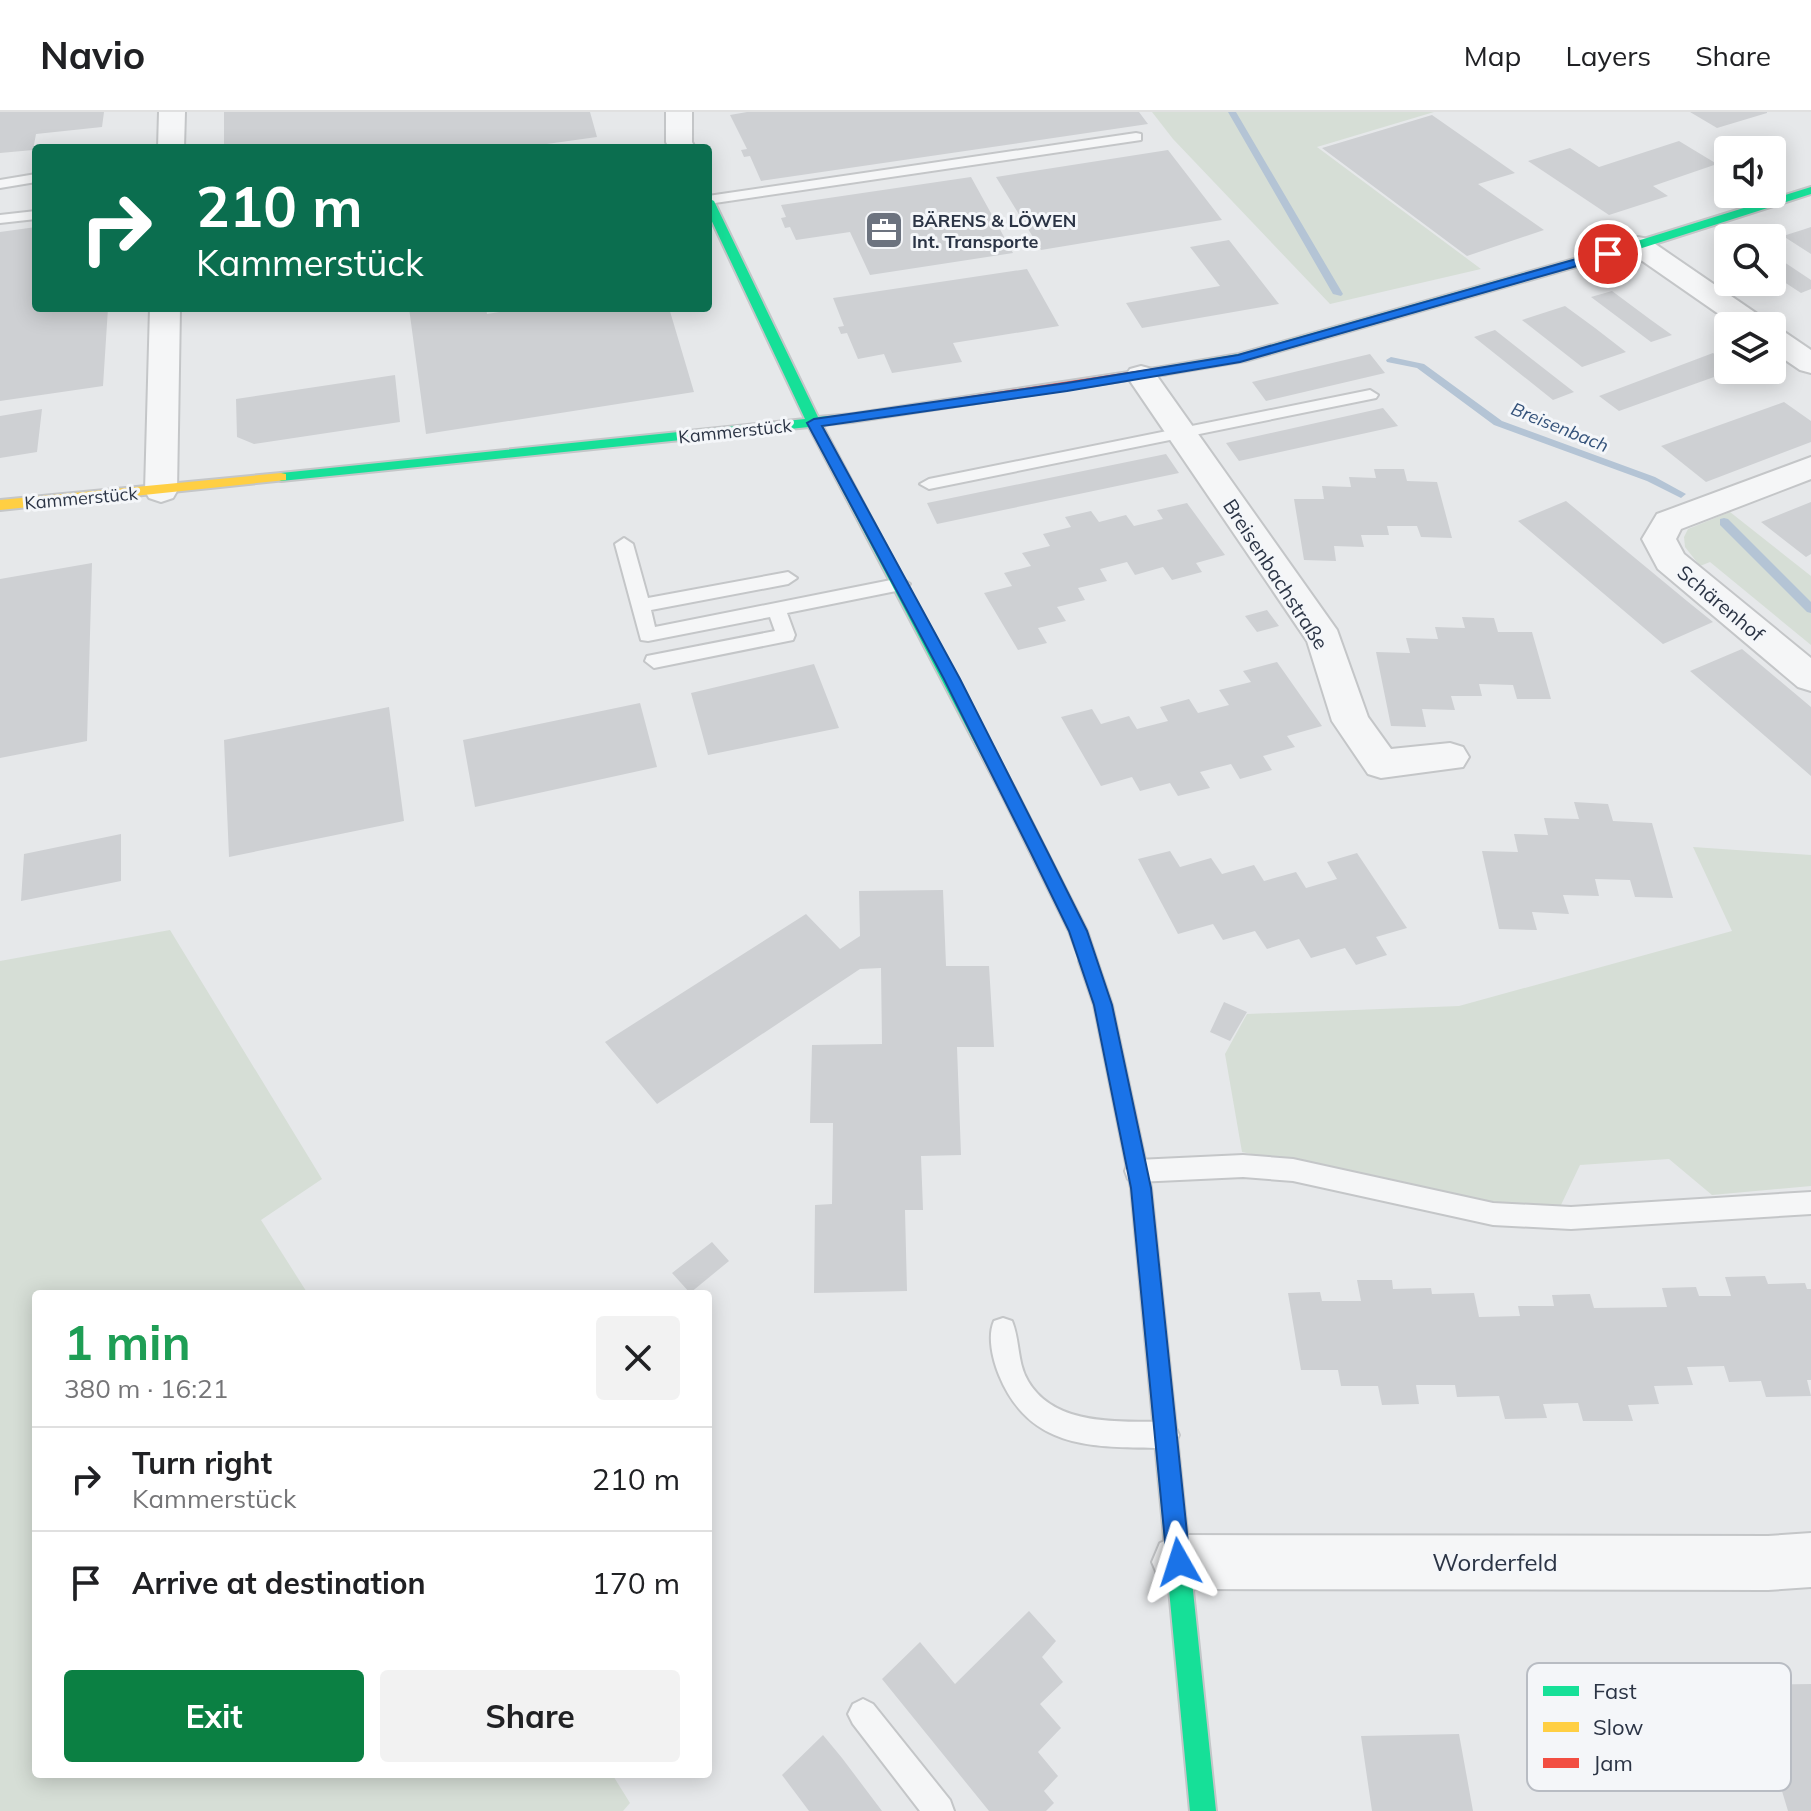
<!DOCTYPE html>
<html lang="en">
<head>
<meta charset="utf-8">
<style>
  :root { --surface:#fff; --page:#f2f2f2; --text:#202124; --muted:#757577; --line:#e0e0e0; --accent:#0b8043 }
  body { margin:0; font-family:Mulish,sans-serif; background:var(--page); color:var(--text); height:100vh; display:flex; flex-direction:column; font-size:30px; white-space:nowrap }
  * { box-sizing:border-box; margin:0 }
  p { font-size:26px; color:var(--muted) }
  .icon { flex:none; width:44px; height:44px; fill:none; stroke:currentColor; stroke-width:2; stroke-linecap:round; stroke-linejoin:round }
  .map { position:relative; flex:1; overflow:hidden }
  .details { position:absolute; left:32px; top:1178px; width:680px; height:488px; display:flex; flex-direction:column; background:var(--surface); border-radius:8px; box-shadow:0 4px 20px #0003 }
  .details>* { flex:none }
  .hud { position:absolute; left:32px; top:32px; width:680px; height:168px; border-radius:8px; box-shadow:0 4px 20px #0003; background:#0b6e4f; color:#fff; overflow:hidden }
  .fabs { position:absolute; left:1714px; top:24px; display:grid; gap:16px }
  .fabs a { display:grid; place-items:center; width:72px; height:72px; border-radius:8px; background:var(--surface); box-shadow:0 4px 20px #0003; font-size:40px }
  .pin { position:absolute; display:grid; place-items:center; width:68px; height:68px; color:#fff; margin:-34px; border:4px solid #fff; border-radius:50%; box-shadow:0 2px 8px #0007 }
  .me { position:absolute; width:88px; margin:-44px; rotate:354deg; stroke-linejoin:round; filter:drop-shadow(0 0 6px #0008) }
  .turn { display:flex; align-items:center; gap:28px; height:168px; padding:0 32px; font-size:36px }
  .turn .icon { width:104px; height:104px; stroke-width:2.5 }
  .turn b { display:block; font-size:56px; line-height:68px }
  .round { display:grid; place-items:center; flex:none; width:84px; height:84px; border-radius:8px; background:var(--page) }
  .headline { display:flex; align-items:center; justify-content:space-between; height:136px; padding:0 32px }
  h1 { font-size:48px; font-weight:700; line-height:60px; color:#1e9e55 }
  .cta { display:flex; gap:16px; margin-top:auto; padding:16px 32px }
  .cta a { flex:1; height:92px; border-radius:8px; background:var(--accent); color:#fff; font-size:32px; font-weight:700; line-height:92px; text-align:center }
  .cta a+a { background:var(--page); color:var(--text) }
  ul { padding:0; list-style:none }
  li { display:flex; align-items:center; gap:24px; height:104px; padding:0 32px; border-top:2px solid var(--line) }
  li div { flex:1 }
  li b { display:block; font-size:30px }
  li em { font-style:normal }
  header { display:flex; align-items:center; gap:48px; box-sizing:border-box; height:112px; padding:0 40px; background:var(--surface); border-bottom:2px solid var(--line) }
  header strong { font-size:38px }
  nav { display:flex; gap:44px; margin-inline-start:auto; font-size:28px }
  .map>svg:first-child { display:block }
  .green { fill:#d6ded6 }
  .lines { fill:none; stroke-linecap:round; stroke-linejoin:round }
  .stream { fill:#b4c4d5; fill-rule:evenodd }
  .building { fill:#ced0d3 }
  .lane-casing { stroke:#c4c6c8; stroke-width:4 }
  .street-casing { stroke:#c4c6c8; stroke-width:4 }
  .fast-casing { stroke:#c4c6c8; stroke-width:4 }
  .slow-casing { stroke:#c4c6c8; stroke-width:4 }
  .jam-casing { stroke:#c4c6c8; stroke-width:4 }
  .lane { fill:#f5f6f7; fill-rule:evenodd }
  .street { fill:#f5f6f7; fill-rule:evenodd }
  .fast { fill:#16e098; fill-rule:evenodd }
  .slow { fill:#ffcf43; fill-rule:evenodd }
  .jam { fill:#f24e42; fill-rule:evenodd }
  .route { fill:#1a73e8; stroke:#114b97; stroke-width:2 }
  .labels { text-anchor:middle; dominant-baseline:central; stroke-width:6; stroke-linejoin:round; paint-order:stroke }
  .far-poi-label { font-size:18px; font-weight:bold; fill:#2b3445; stroke:#f4f6f9; text-anchor:start }
  .far-water-label { font-size:18px; font-style:italic; fill:#34527a; stroke:#f4f6f9 }
  .far-street-label { font-size:18px; fill:#2b3445; stroke:#f4f6f9 }
  .street-label { font-size:20px; fill:#2b3445; stroke:#f4f6f9 }
  .near-street-label { font-size:24px; fill:#2b3445; stroke:#f4f6f9 }
  .key { fill:#f4f6f9; stroke:#b8bcc3; stroke-width:2 }
  .key-label { font-size:22px; fill:#2b3445 }
</style>
</head>
<body>
<header>
<strong>Navio</strong>
<nav><a>Map</a><a>Layers</a><a>Share</a></nav>
</header>
<div class="map">
<svg width="1811" height="1699" viewBox="0 0 1811 1699">
  <rect width="100%" height="100%" fill="#e6e8ea"/>
  <path class="green" d="M1152 0H1434L1317 35 1481 157 1330 192 1173 27Z
    M1730 400 1811 464V533L1710 450 1700 454 1685 435 1684 425 1688 417Z
    M1693 735 1811 743V1074L1712 1083 1669 1047 1580 1053 1561 1093 1484 1090 1242 1040 1225 942 1247 902 1459 894 1732 819Z
    M170 818 322 1067 261 1108 308 1182H36V1662H612L630 1691 623 1699H0V849Z"/>
  <g class="lines">
    <path class="stream" d="M1228 0H1236L1343 182 1341 184 1333 182Z
      M1391 245 1424 252 1502 309 1655 365 1686 382 1681 386 1647 369 1494 313 1417 256 1387 250 1386 248Z
      M1724 406 1728 407 1811 490V501L1807 500 1720 413V407Z"/>
  </g>
  <path class="building" d="M0 0H104L102 15 36 22 33 38 0 41Z
    M224 0H590L597 25 518 36H224Z
    M747 0H1139L1148 12 761 69 750 44 744 45 741 38 747 37 730 3Z
    M1690 0H1767V1L1717 16Z
    M1432 3 1515 61 1478 72 1544 118 1467 144 1322 36Z
    M1679 29 1717 52 1653 74 1668 84 1609 103 1528 49 1570 36 1599 55Z
    M1168 38 1222 108 1041 138 996 65Z
    M971 65 1013 141 870 163 850 120 796 128 790 115 785 116 781 106 786 105 781 93Z
    M36 115V196H108L103 274 0 289V120Z
    M1811 115V142L1783 124 1802 118Z
    M1229 128 1279 192 1142 216 1126 191 1220 174 1190 135Z
    M1772 142 1811 168V177L1801 181 1772 162Z
    M1027 157 1059 214 953 231 962 250 892 261 884 242 858 247 847 221 841 222 838 215 844 214 833 186Z
    M1612 179 1651 208 1672 223 1651 230 1591 185Z
    M1565 194 1595 216 1626 240 1582 255 1522 208Z
    M409 196H486L487 202 525 196H669L694 280 426 322Z
    M1495 218 1533 248 1574 280 1553 288 1474 225Z
    M1713 241 1728 252V260L1619 299 1599 284Z
    M1370 242 1385 261 1266 289 1252 270Z
    M395 263 400 310 254 332 237 325 236 287Z
    M1784 290 1811 309V330L1706 370 1661 334Z
    M1383 296 1398 314 1239 349 1226 331Z
    M42 297 37 340 0 346V304Z
    M1166 342 1179 361 937 412 927 391Z
    M1374 357H1404L1407 369 1437 370 1452 426 1421 425 1417 414H1387L1389 423H1361L1364 435 1334 434 1336 449 1304 448 1294 387H1324L1322 374 1351 375 1349 365 1376 366Z
    M1566 389 1687 489 1713 510 1663 532 1518 409Z
    M1811 390V442L1806 445 1761 410Z
    M1187 391 1225 443 1196 451 1202 460 1172 468 1163 455 1135 463 1127 450 1100 457 1107 469 1078 476 1085 488 1057 495 1066 509 1038 516 1047 531 1018 538 984 481 1012 474 1004 461 1031 454 1022 441 1050 434 1043 422 1071 415 1065 405 1091 399 1099 410 1126 403 1134 414 1163 407 1157 398Z
    M92 451 87 629 0 646V467Z
    M1267 498 1279 514 1257 520 1245 504Z
    M1462 505 1494 506 1498 520H1532L1551 587H1517L1513 573 1479 572 1482 584H1451L1455 598 1422 597 1426 615 1391 614 1376 540 1410 541 1406 526 1438 527 1435 515 1465 516Z
    M1742 537 1811 595V664L1690 559Z
    M1277 550 1322 614 1287 624 1295 635 1263 644 1272 658 1240 667 1231 652 1200 660 1210 676 1178 684 1170 671 1140 679 1132 665 1101 674 1061 605 1092 597 1101 612 1129 604 1137 617 1168 609 1160 595 1189 587 1198 601 1229 593 1219 578 1251 570 1243 559Z
    M814 552 839 616 708 643 691 581Z
    M640 591 657 655 475 695 463 628Z
    M389 595 404 709 229 745 224 628Z
    M1574 690 1608 692 1613 709 1652 711 1673 786 1635 785 1630 768 1595 767 1599 784 1563 783 1569 802 1532 800 1537 818 1499 817 1482 739 1518 740 1514 722 1548 723 1544 706 1579 707Z
    M121 722V769L21 789 24 742Z
    M1170 739 1180 755 1211 746 1222 762 1254 753 1264 769 1296 760 1306 776 1337 767 1327 750 1357 741 1407 816 1376 825 1387 843 1356 853 1345 836 1311 846 1299 827 1267 837 1255 819 1223 828 1213 812 1178 822 1138 747Z
    M943 778 946 854H989L994 935H957L961 1043 921 1044 923 1098H905L907 1179 814 1181 815 1093 832 1092 833 1011H810L812 933 882 932 881 856 860 857 657 992 605 930 806 802 840 837 860 824 859 779Z
    M1224 890 1247 900 1230 929 1210 920Z
    M712 1130 729 1149 690 1181 672 1161Z
    M1765 1164 1768 1172 1805 1171 1807 1177H1811V1268H1807L1811 1284 1766 1285 1761 1269 1729 1270 1724 1254 1687 1255 1693 1273 1654 1274 1659 1292 1628 1293 1633 1309H1583L1578 1291 1543 1292 1547 1306 1505 1307 1499 1284 1457 1285 1455 1273H1416L1419 1292 1382 1293 1378 1274H1341L1338 1258H1301L1288 1181 1320 1180 1322 1189H1361L1357 1168H1392L1393 1177 1431 1176 1432 1182 1474 1181 1479 1205 1520 1204 1518 1194H1554L1552 1183 1590 1182 1594 1196 1667 1195 1662 1176 1696 1175 1699 1184H1731L1725 1165Z
    M1029 1499 1056 1529 1042 1545 1063 1570 1040 1592 1061 1616 1038 1640 1058 1664 1044 1679 1054 1691 1046 1699H989L882 1567 920 1530 955 1572Z
    M1811 1572V1699H1788L1750 1573Z
    M1459 1622 1473 1699H1372L1361 1624Z
    M823 1623 842 1646 882 1699H809L782 1663Z"/>
  <g class="lines">
    <g class="lane-casing">
      <path id="lane" d="M1136 21 1141 22V28L708 92V84Z
        M36 62V70L0 76V68Z
        M36 99V107L0 111V103Z
        M1370 278 1378 283 1376 286 929 377 920 372 929 367Z
        M624 426 633 432 648 486 788 460 797 466 788 472 651 498 655 515 901 466 910 472 901 478 787 501 795 523 793 528 654 556 645 549 647 544 775 519 770 505 648 529 641 528 615 432Z
        M1243 1043 1293 1047 1493 1091 1571 1095 1811 1080V1102L1571 1117 1493 1113 1293 1069 1243 1065 1137 1070 1128 1067 1125 1059 1128 1051 1137 1048Z
        M1003 1206 1012 1209C1020 1228 1017 1251 1028 1269 1055 1315 1120 1309 1166 1310L1175 1314 1179 1323 1175 1332 1166 1336C1095 1335 1030 1339 999 1263 993 1248 987 1225 994 1209Z
        M863 1587 873 1592 950 1688 954 1699H920L853 1612 848 1602 853 1592Z"/>
    </g>
    <g class="street-casing">
      <path id="street" d="M159 0H185L184 36H158Z
        M666 0H692V30L695 36H669L666 30Z
        M1638 125 1648 127 1766 208 1771 214H1736L1628 139 1624 133 1628 127Z
        M150 196H180L177 379 173 386 161 390 149 386 145 379Z
        M1772 216 1783 219 1811 238V261L1800 258 1772 239Z
        M1141 254 1152 257 1337 518 1368 605 1391 637 1450 631 1463 635 1469 645 1463 655 1381 666 1368 662 1332 609 1307 529 1126 263 1130 257Z
        M1811 345V367L1681 417 1676 427 1684 442 1811 546V579L1798 575 1658 457 1642 427 1657 402Z
        M1811 1421V1475L1768 1478 1179 1477 1160 1469 1152 1450 1160 1431 1179 1423 1768 1424Z"/>
    </g>
    <g class="fast-casing">
      <path id="fast" d="M1811 75V82L1642 136 1245 249 1162 263 1155 259 1162 255 1239 242 1634 130Z
        M708 86 714 89 818 305 852 302 859 306 852 310 822 313 1015 677 1013 681H1001L809 315 281 369 274 365 281 361 805 307 708 101Z
        M1088 842 1094 844 1097 849 1112 893 1151 1076 1216 1699H1190L1131 1076 1094 893 1079 849 1082 844Z"/>
    </g>
    <g class="slow-casing">
      <path id="slow" d="M281 361 286 362V368L0 398V388Z"/>
    </g>
    <g class="jam-casing">
      <path id="jam" d="M1162 255 1169 259 1167 262 852 310 845 306 852 302Z
        M1007 671 1015 677 1087 819 1097 849 1094 854H1082L1069 819 999 677Z"/>
    </g>
    <use href="#lane" class="lane"/>
    <use href="#street" class="street"/>
    <use href="#fast" class="fast"/>
    <use href="#slow" class="slow"/>
    <use href="#jam" class="jam"/>
  </g>
  <path class="route" d="M1608 138 1614 142 1612 144 1240 250 1067 279 822 314 960 567 1048 741 1087 819 1112 893 1151 1076 1190 1450 1187 1458 1179 1461 1170 1458 1167 1450 1131 1076 1094 893 1069 819 1031 741 944 567 807 311 814 307 1067 271 1238 243Z"/>
  <defs>
    <g id="office-square" transform="scale(2)"><rect x="-9" y="-9" width="18" height="18" rx="4" fill="#6c737f" stroke="#f4f6f9"/><path d="M-6-3h4V-5.5h4V-3h4V5H-6ZM-1-4.5V-3h2v-1.5ZM-6 0V1H6V0Z" fill="#fff"/></g>
  </defs>
  <g fill-rule="evenodd">
    <use href="#office-square" x="884" y="118"/>
  </g>
  <g class="labels">
    <g class="far-poi-label">
      <text x="912" y="108">BÄRENS &amp; LÖWEN<tspan x="912" dy="21">Int. Transporte</tspan></text>
    </g>
    <g class="far-water-label">
      <text transform="translate(1560 315) rotate(22)">Breisenbach</text>
    </g>
    <g class="far-street-label">
      <text transform="translate(735 319) rotate(-6)">Kammerstück</text>
      <text transform="translate(81 386) rotate(-5)">Kammerstück</text>
    </g>
    <g class="street-label">
      <text transform="translate(1276 462) rotate(57)">Breisenbachstraße</text>
      <text transform="translate(1721 491) rotate(40)">Schärenhof</text>
    </g>
    <g class="near-street-label">
      <text x="1495" y="1450">Worderfeld</text>
    </g>
  </g>
  <rect x="1527" y="1551" width="264" height="128" rx="12" class="key"/>
  <rect x="1543" y="1574" width="36" height="10" fill="#16e098"/>
  <rect x="1543" y="1610" width="36" height="10" fill="#ffcf43"/>
  <rect x="1543" y="1646" width="36" height="10" fill="#f24e42"/>
  <g class="key-label">
    <text x="1593" y="1587">Fast</text>
    <text x="1593" y="1623">Slow</text>
    <text x="1593" y="1659">Jam</text>
  </g>
</svg>
<div class="fabs">
<a><svg class="icon" aria-label="sound" viewBox="0 0 24 24"><path d="M4 9h4l5-4v14l-5-4H4zM17 9q2 3 0 6"/></svg></a>
<a><svg class="icon" aria-label="search" viewBox="0 0 24 24"><circle cx="10" cy="10" r="6"/><path d="M15 15l6 6"/></svg></a>
<a><svg class="icon" aria-label="layers" viewBox="0 0 24 24"><path d="M12 4l9 5-9 5-9-5zM3 14l9 5 9-5"/></svg></a>
</div>
<div class="pin" style="left:1608px;top:142px;background:#d93025"><svg class="icon" aria-label="arrive" viewBox="0 0 24 24"><path d="M6 21V4h12l-3 4 3 4H6"/></svg></div>
<svg class="me" style="left:1179px;top:1450px" viewBox="-20 -20 40 40"><path d="M0-17L14 15 0 8-14 15z" fill="#1a73e8" stroke="#fff" stroke-width="4"/></svg>
<div class="hud">
<div class="turn"><svg class="icon" aria-label="right" viewBox="0 0 24 24"><path d="M7 20v-9h11M14 6l5 5-5 5"/></svg><div><b>210 m</b>Kammerstück</div></div>
</div>
<section class="details">
<div class="headline"><div><h1>1 min</h1><p>380 m · 16:21</p></div><a class="round"><svg class="icon" aria-label="close" viewBox="0 0 24 24"><path d="M6 6l12 12M18 6L6 18"/></svg></a></div>
<ul>
<li><svg class="icon" aria-label="right" viewBox="0 0 24 24"><path d="M7 20v-9h11M14 6l5 5-5 5"/></svg><div><b>Turn right</b><p>Kammerstück</p></div><em>210 m</em></li>
<li><svg class="icon" aria-label="arrive" viewBox="0 0 24 24"><path d="M6 21V4h12l-3 4 3 4H6"/></svg><div><b>Arrive at destination</b></div><em>170 m</em></li>
</ul>
<div class="cta"><a>Exit</a><a>Share</a></div>
</section>
</div>
</body>
</html>
